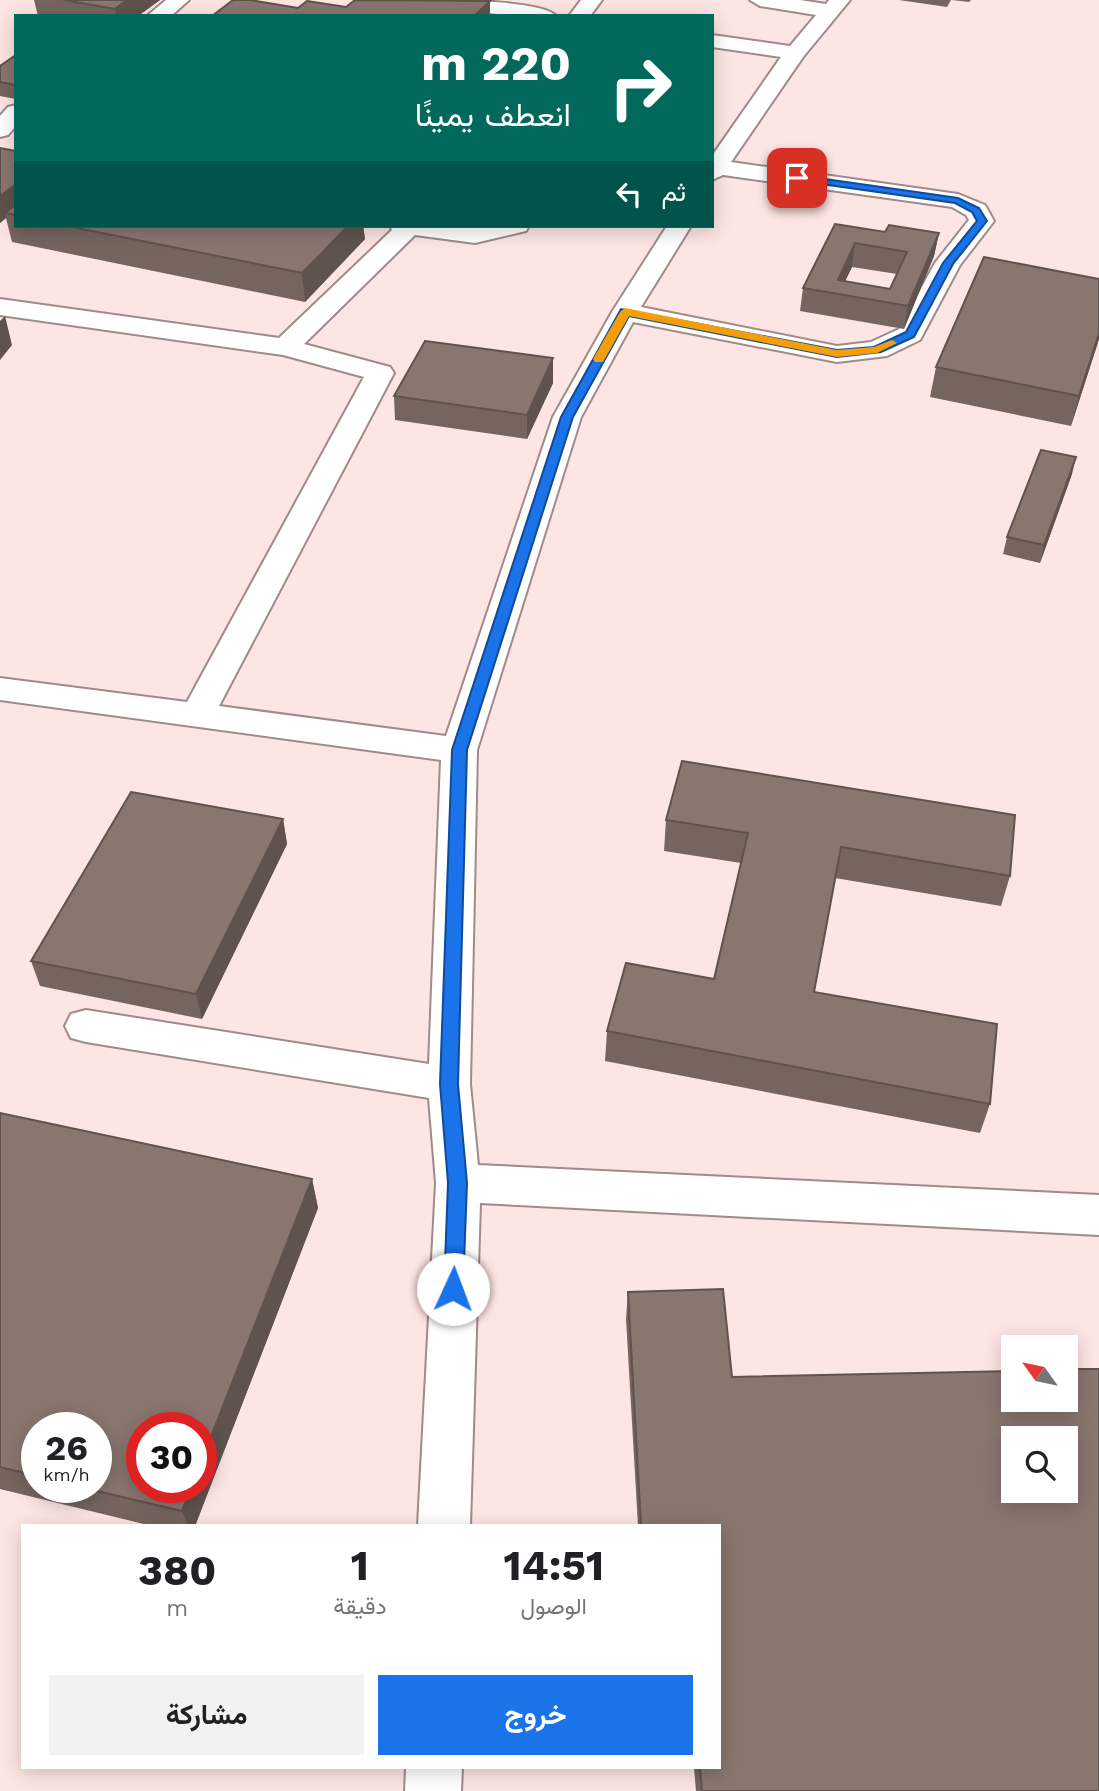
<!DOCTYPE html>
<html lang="ar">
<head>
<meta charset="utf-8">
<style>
  :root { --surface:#fff; --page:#f2f2f2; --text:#202124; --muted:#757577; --accent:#1a73e8 }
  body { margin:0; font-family:"Work Sans",Vazirmatn,sans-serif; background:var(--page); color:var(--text); direction:rtl; height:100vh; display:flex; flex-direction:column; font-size:26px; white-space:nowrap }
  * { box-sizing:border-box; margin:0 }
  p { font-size:23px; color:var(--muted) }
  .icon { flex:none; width:38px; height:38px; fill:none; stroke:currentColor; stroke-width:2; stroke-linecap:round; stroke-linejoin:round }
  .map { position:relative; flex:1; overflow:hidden; direction:ltr }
  .drawer { position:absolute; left:21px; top:1524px; width:700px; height:245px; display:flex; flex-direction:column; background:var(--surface); border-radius:0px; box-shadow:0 4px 18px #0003; direction:rtl }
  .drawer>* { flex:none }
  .top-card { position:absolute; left:14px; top:14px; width:700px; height:214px; border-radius:0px; box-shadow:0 4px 18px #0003; direction:rtl; background:#00695c; color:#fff; overflow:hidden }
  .needle { width:46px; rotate:303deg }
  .tools { position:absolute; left:1001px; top:1335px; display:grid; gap:14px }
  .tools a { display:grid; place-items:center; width:77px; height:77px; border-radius:0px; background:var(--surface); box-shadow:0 4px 18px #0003; font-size:35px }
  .speed { position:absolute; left:21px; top:1412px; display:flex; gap:14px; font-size:35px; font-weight:700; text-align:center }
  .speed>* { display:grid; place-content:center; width:91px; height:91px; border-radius:50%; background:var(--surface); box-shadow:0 4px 18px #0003; line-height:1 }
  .speed small { font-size:18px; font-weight:400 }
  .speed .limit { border:10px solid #d22; background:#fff; color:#111 }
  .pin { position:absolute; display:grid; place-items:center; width:60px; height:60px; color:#fff; margin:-30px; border-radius:14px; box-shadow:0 4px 10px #0006 }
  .me { position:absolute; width:77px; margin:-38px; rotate:2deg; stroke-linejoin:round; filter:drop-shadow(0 0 5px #0008) }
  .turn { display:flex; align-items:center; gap:24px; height:147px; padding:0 28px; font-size:32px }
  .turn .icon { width:91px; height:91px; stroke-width:2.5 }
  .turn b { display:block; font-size:49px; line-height:60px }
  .then { display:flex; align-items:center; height:66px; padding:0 28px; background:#0003; gap:14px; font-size:26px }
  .eta { display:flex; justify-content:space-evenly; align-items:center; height:119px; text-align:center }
  .eta b { font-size:42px; font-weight:700; line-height:49px }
  .cta { display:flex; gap:14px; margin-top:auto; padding:14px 28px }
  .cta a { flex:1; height:80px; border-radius:0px; background:var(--accent); color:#fff; font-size:28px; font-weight:700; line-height:80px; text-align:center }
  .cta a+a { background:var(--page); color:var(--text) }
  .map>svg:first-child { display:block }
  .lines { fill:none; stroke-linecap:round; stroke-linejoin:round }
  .minor-casing { stroke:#a08a8a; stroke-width:4 }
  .minor { fill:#fff; fill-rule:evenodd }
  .wall { fill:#76655f; fill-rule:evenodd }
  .shaded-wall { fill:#60534e }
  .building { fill:#89766f; stroke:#60534e; stroke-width:2; fill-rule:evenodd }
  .route { fill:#1a73e8; stroke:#114b97; stroke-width:2 }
  .slow { fill:#f59e0b }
</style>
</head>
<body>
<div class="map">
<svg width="1099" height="1791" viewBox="0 0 1099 1791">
  <rect width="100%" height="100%" fill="#fde5e4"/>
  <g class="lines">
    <g class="minor-casing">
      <path id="minor" d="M166 0H189L171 16H147Z
        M436 0C457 0 544 1 556 16 535 16 447 15 436 0Z
        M581 0H602L590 16H569Z
        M750 0H800L826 4 829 0H850L803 57 731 162 958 194 985 205 994 221 960 265 920 340 887 356 837 362 633 322 581 417 477 750 470 1084 478 1165 1099 1195V1235L480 1203 470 1526H418L436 1183 429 1098 86 1042 71 1038 65 1026 71 1014 86 1010 429 1064 441 760 0 700V678L187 702 364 377 283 355 0 315V299L279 338 392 230 390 226H529L526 231 475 243 415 235 304 344 390 367 394 373 219 706 446 736 553 417 612 312 667 226H691L641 307 837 346 871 342 899 329 935 263 969 220 966 215 952 207 723 175 712 180V156L781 57 712 47V35L790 46 816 15 760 6Z
        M16 105V126L8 135 0 137V116L8 107Z
        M406 1768H462L461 1791H405Z"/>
    </g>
    <use href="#minor" class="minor"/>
  </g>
  <path class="wall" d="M34 0H160L138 16H38Z
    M899 0H951L947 7Z
    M952 0H971L969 2Z
    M16 55V99L0 96V66Z
    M0 148 16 151V226H363L365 239 305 302 12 242 6 218 0 223Z
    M835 224 885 232 939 233 934 256 904 329 800 311 803 288ZM852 267 897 274 890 289 845 281Z
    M1099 339 1071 426 930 397 936 367Z
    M553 358V383L527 439 395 420 394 396Z
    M1072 474 1040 563 1003 554 1007 537Z
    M682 761 1010 876 1001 906 835 878 814 992 990 1104 980 1133 605 1061 607 1031 714 979 741 863 664 851 666 820Z
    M283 819 287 844 202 1019 40 986 31 961Z
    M0 1113 312 1179 318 1208 195 1526H152L0 1489ZM37 1428 96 1488H37Z
    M628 1292 732 1377 1099 1791H696L694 1768H719V1526H638L626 1319Z"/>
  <path class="shaded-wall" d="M127 0H160L138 16H116L115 9Z
    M490 1V16H474Z
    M16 184V211L5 213 6 218 0 223V196Z
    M348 226H363L365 239 305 302 302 273Z
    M939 233 934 256 904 329 908 306Z
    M855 243 852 267 839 294 838 280Z
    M5 316 12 345 0 360V321Z
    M1099 333V339L1071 426 1079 396Z
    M553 358V383L527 439V415Z
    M1076 457 1072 474 1040 563 1044 545Z
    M283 819 287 844 202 1019 196 994Z
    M312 1179 318 1208 195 1526H188L182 1511 191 1488H201V1462Z"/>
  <path class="building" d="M64 0H127L115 9Z
    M233 0H250L298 8 307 1 346 7 355 0 490 1 474 16H212Z
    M16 55V85L0 82V66Z
    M0 148 16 151V184L0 196Z
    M16 204V215L5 213Z
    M835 224 885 232 889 225 939 233 908 306 803 288ZM855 243 907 252 890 289 838 280Z
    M67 226H348L302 273Z
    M984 257 1099 279V333L1079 396 936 367Z
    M425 341 553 358 527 415 394 396Z
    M1041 450 1076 457 1044 545 1007 537Z
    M682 761 1015 815 1010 876 841 847 814 992 997 1024 990 1104 607 1031 626 963 714 979 748 833 666 820Z
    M131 792 283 819 196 994 31 961Z
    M0 1113 312 1179 201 1462V1428H142V1488H191L182 1511 84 1488H96V1428H37V1476L0 1467Z
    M723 1289 732 1377 1013 1371V1400H1066V1369H1099V1791H702L700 1768H719V1526H641L628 1292ZM1013 1438H1066V1491H1013Z"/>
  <path class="route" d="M797 175 958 198 979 208 987 221 953 264 914 337 881 352 837 357 629 316 573 417 467 750 458 1084 467 1183 463 1289 460 1295 453 1297 447 1295 444 1289 448 1183 440 1084 452 750 561 417 621 309 837 350 874 347 906 332 943 263 977 221 972 212 955 203 793 180Z"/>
  <path class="slow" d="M625 308 837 350 874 347 892 340 897 343 877 353 837 357 629 316 603 362H595L593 359 620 312Z"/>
</svg>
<div class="tools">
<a><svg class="needle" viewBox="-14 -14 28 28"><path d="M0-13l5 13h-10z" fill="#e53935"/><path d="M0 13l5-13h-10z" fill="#757577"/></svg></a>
<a><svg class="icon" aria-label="search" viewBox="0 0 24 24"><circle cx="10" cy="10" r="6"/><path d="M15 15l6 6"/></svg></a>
</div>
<div class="speed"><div>26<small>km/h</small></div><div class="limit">30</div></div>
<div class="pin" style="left:797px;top:178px;background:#d93025"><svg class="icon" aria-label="arrive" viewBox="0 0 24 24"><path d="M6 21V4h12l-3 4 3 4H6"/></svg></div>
<svg class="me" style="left:453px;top:1289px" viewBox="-20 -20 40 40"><circle r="19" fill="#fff"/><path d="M0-13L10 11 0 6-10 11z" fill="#1a73e8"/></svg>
<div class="top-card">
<div class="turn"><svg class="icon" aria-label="right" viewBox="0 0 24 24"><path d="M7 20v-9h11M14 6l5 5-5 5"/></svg><div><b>220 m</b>انعطف يمينًا</div></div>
<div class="then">ثم<svg class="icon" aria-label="left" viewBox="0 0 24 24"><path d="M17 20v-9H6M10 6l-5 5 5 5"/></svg></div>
</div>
<section class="drawer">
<div class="eta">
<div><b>14:51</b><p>الوصول</p></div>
<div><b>1</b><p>دقيقة</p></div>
<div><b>380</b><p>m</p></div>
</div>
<div class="cta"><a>خروج</a><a>مشاركة</a></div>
</section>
</div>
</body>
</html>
